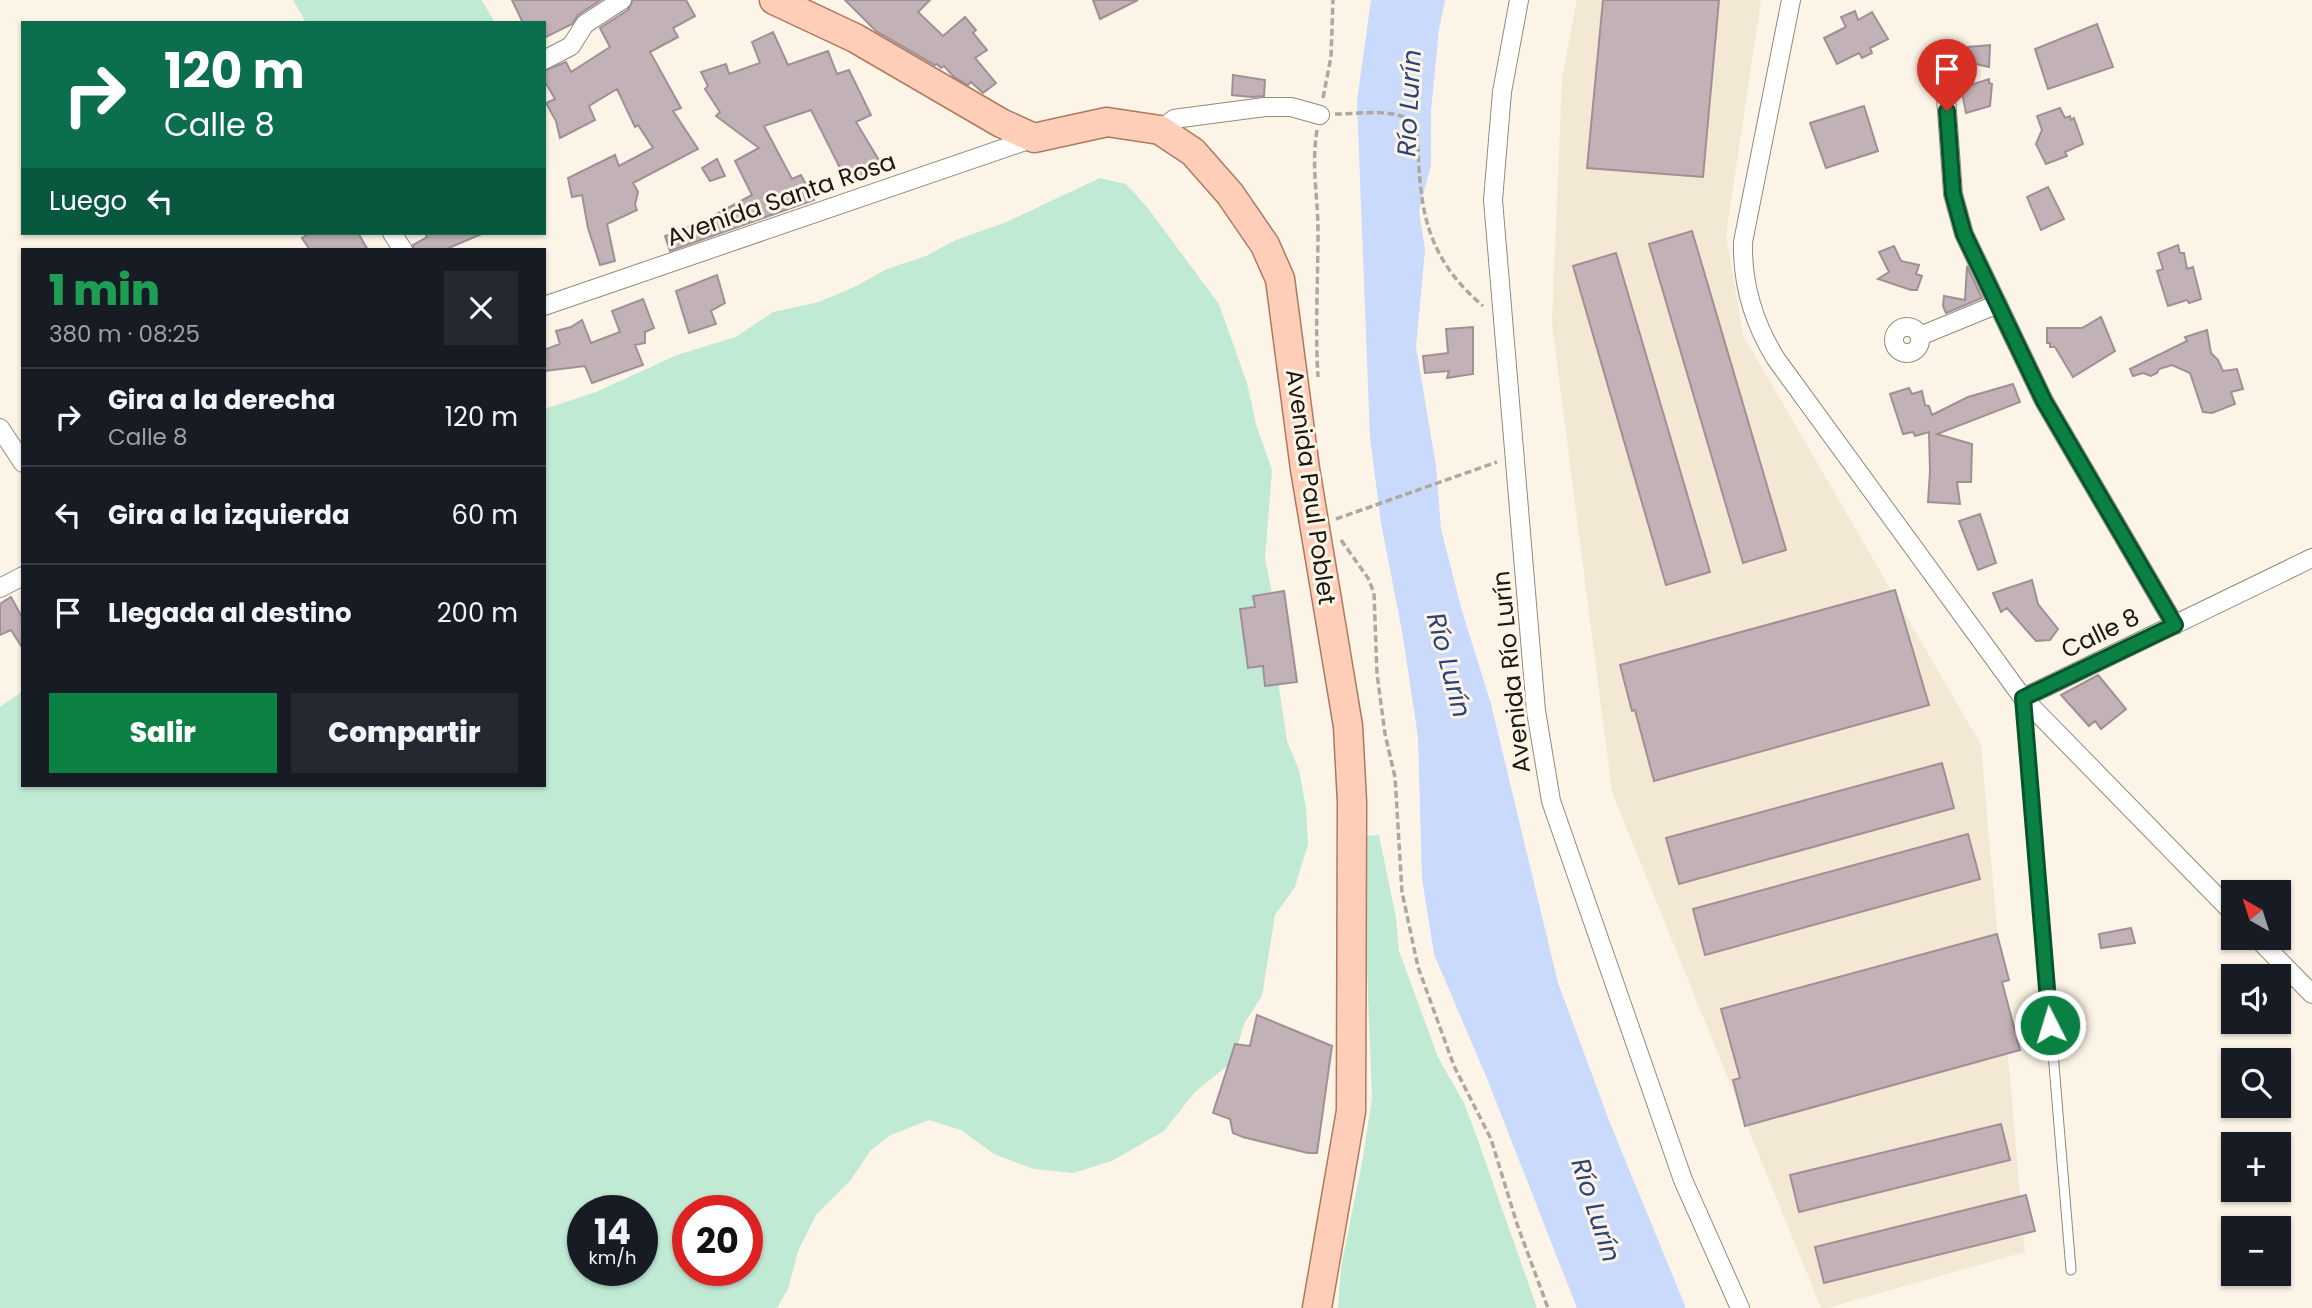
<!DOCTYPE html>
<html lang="es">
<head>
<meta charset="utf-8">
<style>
  :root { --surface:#171b24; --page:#242831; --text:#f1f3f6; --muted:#9ea1a6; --line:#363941; --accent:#0b8043 }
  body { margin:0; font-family:Poppins,sans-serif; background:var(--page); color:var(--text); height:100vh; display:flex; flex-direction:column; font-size:26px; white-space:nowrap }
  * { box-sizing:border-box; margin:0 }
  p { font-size:23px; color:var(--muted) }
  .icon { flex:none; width:38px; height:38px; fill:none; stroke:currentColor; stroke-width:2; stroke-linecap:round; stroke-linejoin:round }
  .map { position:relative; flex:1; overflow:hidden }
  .details { position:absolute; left:21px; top:248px; width:525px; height:539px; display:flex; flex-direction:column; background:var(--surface); border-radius:0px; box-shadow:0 2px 5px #0004 }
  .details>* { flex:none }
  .banner { position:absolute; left:21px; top:21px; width:525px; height:214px; border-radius:0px; box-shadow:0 2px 5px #0004; background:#0b6e4f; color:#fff; overflow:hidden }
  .needle { width:46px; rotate:321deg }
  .buttons { position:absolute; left:2221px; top:880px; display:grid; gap:14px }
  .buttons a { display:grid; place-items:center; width:70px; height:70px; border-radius:0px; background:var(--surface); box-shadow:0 2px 5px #0004; font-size:35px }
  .speed { position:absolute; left:567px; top:1195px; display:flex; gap:14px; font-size:35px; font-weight:700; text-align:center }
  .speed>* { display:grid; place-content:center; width:91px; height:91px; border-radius:50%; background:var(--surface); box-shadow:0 2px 5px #0004; line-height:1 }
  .speed small { font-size:18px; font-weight:400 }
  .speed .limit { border:10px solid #d22; background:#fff; color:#111 }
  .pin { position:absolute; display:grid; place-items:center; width:60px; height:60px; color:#fff; margin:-72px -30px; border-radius:50% 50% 50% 0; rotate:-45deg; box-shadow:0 0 7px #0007 }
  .pin .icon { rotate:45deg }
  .me { position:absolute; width:77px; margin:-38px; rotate:355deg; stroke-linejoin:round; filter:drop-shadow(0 0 5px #0008) }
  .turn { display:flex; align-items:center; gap:24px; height:147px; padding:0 28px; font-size:32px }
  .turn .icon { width:91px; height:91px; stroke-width:2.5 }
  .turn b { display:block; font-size:49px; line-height:60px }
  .then { display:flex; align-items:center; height:66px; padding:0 28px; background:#0003; gap:14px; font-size:26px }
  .round { display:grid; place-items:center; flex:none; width:74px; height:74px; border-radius:0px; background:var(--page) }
  .head { display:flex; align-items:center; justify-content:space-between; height:119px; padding:0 28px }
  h1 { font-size:42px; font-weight:800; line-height:52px; color:#1e9e55 }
  .action { display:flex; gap:14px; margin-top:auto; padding:14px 28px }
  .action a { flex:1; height:80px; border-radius:0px; background:var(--accent); color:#fff; font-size:28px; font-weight:800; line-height:80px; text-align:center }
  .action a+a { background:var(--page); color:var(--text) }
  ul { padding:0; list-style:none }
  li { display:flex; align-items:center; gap:21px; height:98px; padding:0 28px; border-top:2px solid var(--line) }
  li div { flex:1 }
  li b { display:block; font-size:26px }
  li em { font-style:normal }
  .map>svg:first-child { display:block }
  .built { fill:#f3e8d3 }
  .green { fill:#c1ead5; fill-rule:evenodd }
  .water { fill:#c9dafd }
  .building { fill:#c2b1b7; stroke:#a09096; stroke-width:2 }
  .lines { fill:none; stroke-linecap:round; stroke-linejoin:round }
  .lane-casing { stroke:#928b7e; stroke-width:11 }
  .street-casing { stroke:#928b7e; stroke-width:20 }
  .primary-casing { stroke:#ae7960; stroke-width:31 }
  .path { stroke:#aea89e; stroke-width:3.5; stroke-dasharray:7 3.5; stroke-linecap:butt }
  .lane { stroke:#fff; stroke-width:9 }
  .street { stroke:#fff; stroke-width:18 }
  .primary { stroke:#feceb8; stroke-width:28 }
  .route-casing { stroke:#07532c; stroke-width:18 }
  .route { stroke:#0b8043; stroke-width:12 }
  .labels { text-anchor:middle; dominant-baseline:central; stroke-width:6; stroke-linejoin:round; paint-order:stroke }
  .street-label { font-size:24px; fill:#1a1813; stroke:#fcf4e6 }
  .water-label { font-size:26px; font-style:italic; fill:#2c4378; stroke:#fcf4e6 }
</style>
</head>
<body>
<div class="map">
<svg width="2312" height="1308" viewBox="0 0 2312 1308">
  <rect width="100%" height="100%" fill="#fcf4e6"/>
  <path class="built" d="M1577 0H1761L1726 235 1743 335 1981 745 2025 1252 1827 1308H1821L1612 792 1552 324 1562 77Z"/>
  <path class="green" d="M293 0H482L495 23H306Z
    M1100 178 1126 184 1147 207 1219 304 1247 383 1256 424 1272 470 1265 559 1278 623 1273 649 1287 741 1299 770 1306 808 1308 844 1295 887 1275 915 1262 996 1245 1022 1232 1062 1195 1092 1164 1131 1112 1161 1073 1173 1034 1169 994 1154 961 1130 929 1120 891 1135 871 1150 850 1181 816 1215 798 1251 788 1289 777 1308H0V707L23 691V786H544V409L596 392 677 355 736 337 773 312 819 302 854 287 887 269 926 256 956 240 1004 223ZM583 1211H642V1270H583ZM688 1211H747V1270H688Z
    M1379 835 1396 918 1399 951 1438 1057 1464 1103 1475 1132 1537 1308H1338L1341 1267 1362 1163 1372 1098 1365 919V836Z"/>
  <path class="water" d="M1371 0H1445L1439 29 1431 111V165L1419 211 1425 250 1416 347 1436 466 1441 529 1462 611 1491 704 1558 983 1610 1123 1686 1308H1577L1488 1081 1434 954 1422 878 1418 737 1402 631 1381 523 1370 437 1357 101Z"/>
  <path class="building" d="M512 0H601L578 15 572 24 544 38V23H523Z
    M633 0H686L695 16 673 28 678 37 650 52 681 108 673 111 698 149 633 183 638 192 635 205 637 210 607 224 615 261 600 265 588 228 582 195 572 197 568 178 615 155 619 166 653 148 638 125 635 127 617 89 589 106 595 120 560 138 556 121 546 103 555 99 544 80V71L566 62 571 72 610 47 600 28 628 10Z
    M845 0H930L918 12 943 36 965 17 976 30 973 33 987 50 975 58 996 83 983 93 971 82 968 85 954 77 944 66 941 68 937 64 935 65 876 31Z
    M1093 0H1138L1100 19Z
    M1603 0H1719L1703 177 1587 168Z
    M1855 11 1858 20 1872 12 1888 39 1870 48 1872 53 1862 58 1859 53 1837 64 1824 38 1846 27 1841 17Z
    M2097 24 2113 67 2048 89 2035 49Z
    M773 32 788 65 828 51 837 74 849 70 871 115 856 122 883 167 847 182 811 110 764 126 792 179 801 175 814 200 670 251 665 236 700 223 752 195 735 161 759 148 716 116 720 112 705 89 708 86 701 72 726 64 729 74 760 63 752 42Z
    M1990 45 1989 67 1966 62 1968 47Z
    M1233 75 1265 80 1264 96 1252 97 1232 95Z
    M1989 79V83L1992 84 1990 106 1966 113 1961 88Z
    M1864 106 1878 151 1826 168 1810 123Z
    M2060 108 2065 118 2070 116 2071 120 2074 118 2083 144 2065 152 2067 156 2046 164 2036 144 2042 130 2037 116Z
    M717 159 725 176 710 181 702 168Z
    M2048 187 2064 219 2041 230 2027 197Z
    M1692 231 1786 550 1743 563 1649 244Z
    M310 233H358L368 250H310L302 238Z
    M425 233H484L444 250H414L413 245 427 237Z
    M2178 245 2180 253H2184L2187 269 2193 267 2201 299 2189 303 2187 300 2168 306 2157 271 2163 269 2158 253Z
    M1894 246 1901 261 1919 265 1916 274 1922 276 1917 290H1911L1878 279 1889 272 1879 252Z
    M1616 253 1710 572 1666 585 1573 266Z
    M1967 266 1982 298 1946 313 1943 306 1944 296 1965 300Z
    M717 275 725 303 711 311 716 324 689 333 676 291Z
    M643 299 654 328 645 332V343L635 345 643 365 592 383 585 366 544 371V350L560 344 556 331 571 327 582 320 591 343 620 332 612 311Z
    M2101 317 2115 351 2073 377 2055 347H2050V343H2047V328H2082Z
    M1473 327V374L1447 378 1449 371 1425 373 1423 356 1448 353 1446 329Z
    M2207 330 2211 353 2218 360 2223 371 2237 369 2243 389 2231 392 2235 404 2212 413 2203 412 2190 373 2172 365 2159 369 2157 373 2151 376 2143 373 2133 376 2130 369 2187 341 2185 337Z
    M2013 384 2020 402 1937 434 1972 444 1971 482H1957L1960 504 1928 502 1930 471 1929 432 1915 436 1913 432 1903 434 1890 394 1909 388 1912 394 1922 391 1925 405 1929 406 1932 415 1968 397Z
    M1980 514 1996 563 1978 570 1959 521Z
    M2032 580 2038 604 2058 629 2050 640 2036 641 2007 608 2001 612 1993 593Z
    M1895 590 1929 705 1654 781 1635 710 1632 711 1620 665Z
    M1284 591 1297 682 1265 686 1263 666 1248 668 1240 609 1255 607 1253 596Z
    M11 597 23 619V649L11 630 0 635V604Z
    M2098 675 2126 709 2101 729 2095 721 2089 726 2061 695Z
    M1942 763 1954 808 1679 884 1666 838Z
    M1968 834 1980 879 1705 955 1693 909Z
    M2131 928 2135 943 2101 948 2099 934Z
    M1997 934 2009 980 2002 982 2020 1050 1745 1126 1733 1080 1740 1078 1721 1009Z
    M1257 1015 1332 1046 1317 1153H1308L1243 1137 1233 1133 1230 1119 1213 1113 1235 1044 1250 1046Z
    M2001 1124 2010 1160 1799 1212 1790 1175Z
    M2026 1195 2035 1231 1824 1283 1815 1247Z"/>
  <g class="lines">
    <g class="lane-casing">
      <path id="lane" d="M2024 703 2071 1270"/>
    </g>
    <g class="street-casing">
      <path id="street" d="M1519 0 1502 92 1493 200 1536 711 1551 801 1683 1180 1740 1308
        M1791 0 1743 242C1742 285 1753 322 1776 359L2023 698 2233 913
        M1943 56 1953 194 1964 234 2044 401 2175 625
        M544 60 571 46 585 24 622 0
        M1160 130 1174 119 1181 118 1265 107H1291L1320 115
        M392 233 403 250
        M544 306 1034 138
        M1894 340a13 13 0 1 1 26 0a13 13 0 1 1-26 0Z
        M1920 336 1998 304
        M0 428 23 463
        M0 588 23 576
        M2023 698 2312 558
        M2257 938 2312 994"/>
    </g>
    <g class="primary-casing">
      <path id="primary" d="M774 0 855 38 1001 123 1034 138 1107 122 1160 130 1193 152 1230 194 1265 245 1280 279 1305 469 1348 726 1352 802 1351 1111 1317 1308"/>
    </g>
    <path class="path" d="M1323 98 1331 57 1333 0
      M1335 114C1363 114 1394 107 1417 124 1420 202 1420 252 1483 306
      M1317 130C1311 168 1318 195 1318 232 1318 281 1315 329 1318 377
      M1336 519 1497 462
      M1341 540 1368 578 1374 593 1377 674 1385 734 1395 777 1402 892 1418 967 1454 1066 1491 1139 1517 1224 1548 1308"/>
    <use href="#lane" class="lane"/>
    <use href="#street" class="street"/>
    <use href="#primary" class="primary"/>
  </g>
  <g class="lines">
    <g class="route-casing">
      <path id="route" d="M1947 111 1953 194 1964 234 2044 401 2175 625 2023 698 2050 1025"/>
    </g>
    <use href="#route" class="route"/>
  </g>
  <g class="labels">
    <g class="street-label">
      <text transform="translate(781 199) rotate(-19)">Avenida Santa Rosa</text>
      <text transform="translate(1311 487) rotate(82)">Avenida Paul Poblet</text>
      <text transform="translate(2100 633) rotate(-26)">Calle 8</text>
      <text transform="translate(1511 672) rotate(-96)">Avenida Río Lurín</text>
    </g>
    <g class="water-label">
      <text transform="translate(1409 103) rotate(-87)">Río Lurín</text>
      <text transform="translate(1449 665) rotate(75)">Río Lurín</text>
      <text transform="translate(1596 1210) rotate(72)">Río Lurín</text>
    </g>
  </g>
</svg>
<div class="buttons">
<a><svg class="needle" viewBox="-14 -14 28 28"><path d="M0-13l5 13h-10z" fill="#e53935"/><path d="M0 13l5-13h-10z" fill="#9ea1a6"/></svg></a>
<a><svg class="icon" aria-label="sound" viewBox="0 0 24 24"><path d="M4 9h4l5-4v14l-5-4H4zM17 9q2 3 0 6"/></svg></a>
<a><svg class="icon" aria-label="search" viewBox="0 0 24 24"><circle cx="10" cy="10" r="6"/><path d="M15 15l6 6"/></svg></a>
<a>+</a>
<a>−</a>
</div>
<div class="speed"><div>14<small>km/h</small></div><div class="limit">20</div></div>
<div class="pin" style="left:1947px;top:111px;background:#d93025"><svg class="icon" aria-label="arrive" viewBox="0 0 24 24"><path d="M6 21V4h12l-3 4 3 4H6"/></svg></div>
<svg class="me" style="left:2050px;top:1025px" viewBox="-20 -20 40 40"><circle r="17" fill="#0b8043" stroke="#fff" stroke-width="3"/><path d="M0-11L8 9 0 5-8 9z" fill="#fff"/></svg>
<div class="banner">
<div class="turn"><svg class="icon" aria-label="right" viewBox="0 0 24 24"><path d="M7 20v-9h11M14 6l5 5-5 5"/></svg><div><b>120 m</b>Calle 8</div></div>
<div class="then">Luego<svg class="icon" aria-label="left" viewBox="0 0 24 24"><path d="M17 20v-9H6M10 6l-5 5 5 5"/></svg></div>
</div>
<section class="details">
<div class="head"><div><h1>1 min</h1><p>380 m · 08:25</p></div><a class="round"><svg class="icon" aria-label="close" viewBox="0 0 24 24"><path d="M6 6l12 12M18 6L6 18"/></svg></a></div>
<ul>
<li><svg class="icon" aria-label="right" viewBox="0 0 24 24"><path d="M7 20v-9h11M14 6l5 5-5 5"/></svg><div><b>Gira a la derecha</b><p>Calle 8</p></div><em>120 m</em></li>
<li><svg class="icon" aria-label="left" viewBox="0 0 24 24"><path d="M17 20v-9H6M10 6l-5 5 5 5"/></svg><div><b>Gira a la izquierda</b></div><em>60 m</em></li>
<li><svg class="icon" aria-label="arrive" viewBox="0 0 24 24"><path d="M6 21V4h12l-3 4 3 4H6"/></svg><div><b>Llegada al destino</b></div><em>200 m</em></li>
</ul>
<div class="action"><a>Salir</a><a>Compartir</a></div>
</section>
</div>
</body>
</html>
